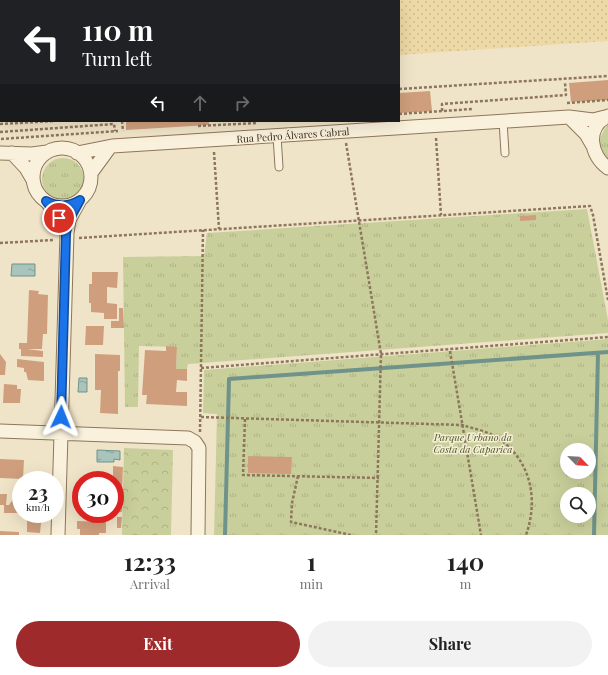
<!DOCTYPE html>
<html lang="en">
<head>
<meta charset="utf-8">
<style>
  :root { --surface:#fff; --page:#f2f2f2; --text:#222; --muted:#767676; --accent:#9e2a2b }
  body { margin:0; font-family:"Playfair Display",serif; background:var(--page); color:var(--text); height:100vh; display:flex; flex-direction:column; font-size:15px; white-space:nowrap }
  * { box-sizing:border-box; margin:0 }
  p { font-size:13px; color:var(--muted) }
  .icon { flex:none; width:22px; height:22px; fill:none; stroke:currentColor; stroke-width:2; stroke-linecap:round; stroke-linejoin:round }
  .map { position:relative; height:535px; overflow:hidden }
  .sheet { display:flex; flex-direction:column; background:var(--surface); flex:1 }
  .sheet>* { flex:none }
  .hud { position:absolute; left:0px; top:0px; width:400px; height:122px; box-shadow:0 4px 16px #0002; background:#202124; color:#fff; overflow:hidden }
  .needle { width:26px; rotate:115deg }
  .controls { position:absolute; left:560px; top:443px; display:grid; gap:8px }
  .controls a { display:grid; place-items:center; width:36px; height:36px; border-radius:50%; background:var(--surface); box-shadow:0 4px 16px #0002; font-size:20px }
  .speed { position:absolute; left:12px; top:471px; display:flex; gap:8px; font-size:20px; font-weight:700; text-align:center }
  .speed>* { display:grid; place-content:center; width:52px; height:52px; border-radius:50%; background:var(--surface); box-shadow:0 4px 16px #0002; line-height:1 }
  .speed small { font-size:10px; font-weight:400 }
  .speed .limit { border:6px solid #d22; background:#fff; color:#111 }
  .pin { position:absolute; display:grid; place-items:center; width:34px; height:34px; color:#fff; margin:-17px; border:2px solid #fff; border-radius:50%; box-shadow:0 1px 4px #0007 }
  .me { position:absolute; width:44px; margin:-22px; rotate:2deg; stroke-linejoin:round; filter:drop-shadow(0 0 3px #0008) }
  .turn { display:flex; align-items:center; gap:14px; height:84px; padding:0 16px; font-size:18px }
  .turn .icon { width:52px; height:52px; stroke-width:2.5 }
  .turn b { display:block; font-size:28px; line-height:34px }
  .lanes { display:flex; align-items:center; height:38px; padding:0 16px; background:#0003; justify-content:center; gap:20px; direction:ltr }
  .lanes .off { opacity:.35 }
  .eta { display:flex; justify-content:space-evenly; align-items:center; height:68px; text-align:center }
  .eta b { font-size:24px; font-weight:700; line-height:28px }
  .action { display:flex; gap:8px; margin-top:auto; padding:8px 16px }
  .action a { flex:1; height:46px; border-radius:24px; background:var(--accent); color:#fff; font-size:16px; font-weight:700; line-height:46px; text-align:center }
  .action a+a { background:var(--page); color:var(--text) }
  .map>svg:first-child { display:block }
  .grass { fill:url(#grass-tufts); fill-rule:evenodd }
  .forest { fill:url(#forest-crowns) }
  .sand { fill:url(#sand-dots) }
  .water { fill:url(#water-ripples); stroke:#6f938a }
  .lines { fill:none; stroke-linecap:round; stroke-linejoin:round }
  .stream { stroke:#6f938a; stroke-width:4 }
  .building { fill:#cf9f7d }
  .service-casing { stroke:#8d765c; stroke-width:9 }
  .minor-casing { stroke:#8d765c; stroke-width:15 }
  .path { stroke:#8d765c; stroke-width:2.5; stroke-dasharray:3 2; stroke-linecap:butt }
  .service { stroke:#faf1dc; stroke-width:7 }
  .minor { stroke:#faf1dc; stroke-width:13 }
  .route-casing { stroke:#114b97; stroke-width:10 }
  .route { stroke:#1a73e8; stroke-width:7 }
  .labels { text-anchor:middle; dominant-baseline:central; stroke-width:3; stroke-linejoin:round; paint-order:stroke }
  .street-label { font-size:10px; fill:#3d2e20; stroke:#f7eed8 }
  .park-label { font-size:10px; font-style:italic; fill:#4d5a26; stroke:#f7eed8 }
</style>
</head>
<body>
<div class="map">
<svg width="608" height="535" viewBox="0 0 608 535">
  <defs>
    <pattern id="grass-tufts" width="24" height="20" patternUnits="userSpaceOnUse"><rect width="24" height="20" fill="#c9cf9b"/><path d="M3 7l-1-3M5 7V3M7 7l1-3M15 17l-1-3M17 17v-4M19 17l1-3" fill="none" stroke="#aeb285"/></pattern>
    <pattern id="forest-crowns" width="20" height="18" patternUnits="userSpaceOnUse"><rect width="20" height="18" fill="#c9cf9b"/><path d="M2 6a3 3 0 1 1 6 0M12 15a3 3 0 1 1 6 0" fill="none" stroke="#aeb285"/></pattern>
    <pattern id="sand-dots" width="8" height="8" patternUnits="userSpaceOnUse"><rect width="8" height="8" fill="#ecd9a5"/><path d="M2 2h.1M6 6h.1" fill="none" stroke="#cbbb8e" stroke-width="1.8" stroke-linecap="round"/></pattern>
    <pattern id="water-ripples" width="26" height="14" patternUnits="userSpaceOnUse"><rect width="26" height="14" fill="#a9c4bc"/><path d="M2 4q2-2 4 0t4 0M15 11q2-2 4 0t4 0" fill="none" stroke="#8ba098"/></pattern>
  </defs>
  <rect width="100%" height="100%" fill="#f0e4c8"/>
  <path class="grass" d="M608 125V159C595 150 599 135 608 125Z
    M42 179a21 21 0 1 1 42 0a21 21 0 1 1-42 0Z
    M587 209 608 320V333L188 364 187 369H176L177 347 139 346 138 407H125L123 257 204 256 207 233Z
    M608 339V535H214L217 414 203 413 204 370ZM567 450H589V472H567ZM567 494H589V516H567Z"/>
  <path class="forest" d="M124 448 173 450 171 535H122Z"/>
  <path class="sand" d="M0 0 43 1H1L0 80Z
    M308 0H608V41L399 55V1H297Z"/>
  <path class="water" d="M66 0H308L297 1Z
    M12 264H35V276H11Z
    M79 378H87V392H78Z
    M97 450 120 451V460L114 459V462H97Z"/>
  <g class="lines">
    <path class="stream" d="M225 535 229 379 608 352
      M594 535 598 353"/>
  </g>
  <path class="building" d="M608 80V100L571 102 569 83Z
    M430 91 432 111 399 113V93Z
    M126 121H209V125L126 130Z
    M536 215V220L520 221V216Z
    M92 272H118L117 288 107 287V303L117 304V319H104V313L91 312V303H89V284H92Z
    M29 290 39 291 38 294 48 295 47 334H43L42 349H27L43 351V357L21 356V349H19V343H27Z
    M119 308H123L124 328H111V321H119Z
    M86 326H104L103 345H85Z
    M166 346 177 347 176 369H187V381L177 380 176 392H187V406L146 404 147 395H142L145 350 166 351Z
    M0 354 6 362 5 375H0Z
    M95 354 120 355V371H118V414L100 413 101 390H95Z
    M17 359 44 362V381L28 380 26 372H24V368L17 367Z
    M4 384 17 385V389H21L20 403H3Z
    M248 456 292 457 291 474 248 473Z
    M0 459 24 460 23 479 0 478Z
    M113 466 123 467 122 491H117L115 480H111L113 479Z
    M28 478 41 479V480H28Z
    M77 486H81V509L76 508Z
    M0 494H7L6 505H9L15 496 21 505V513H4V505H0Z
    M118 496H122V512H117Z
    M27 514H42L40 533 27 532Z
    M117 517H122L121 528H117Z
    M77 521 106 522V533H99V535H80V529H77Z
    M0 531 19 532V535H0Z"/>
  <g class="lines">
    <g class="service-casing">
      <path id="service" d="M503 121 505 153
        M277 136 279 167"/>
    </g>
    <g class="minor-casing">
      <path id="minor" d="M608 116C585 127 590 156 608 168
        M571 119 586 134 593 146
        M33 177a29 29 0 1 1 58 0a29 29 0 1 1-58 0Z
        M0 153 32 154 47 152
        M12 153 26 168 33 180
        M77 153 112 146 569 117 593 120 605 117
        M91 173 110 147
        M46 201 53 209 67 233
        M0 431 188 438 195 442 199 448 198 535
        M58 535 67 233 69 220 80 200"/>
    </g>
    <path class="path" d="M52 0V1
      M399 89 608 76
      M567 103 608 100
      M442 111V104L566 95 565 83
      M0 114H1
      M399 114 472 109
      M122 121 123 131
      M0 124 54 121
      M198 126 257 123
      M0 132 114 124 115 131
      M436 138 441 215
      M1 139 118 131
      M346 143 381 354 376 535
      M214 152 219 229
      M79 238 590 206 593 215 608 300
      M0 243 54 240
      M450 351 481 535
      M201 368 608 337
      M201 417 462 425C475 429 491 432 502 441 532 464 538 501 526 535
      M245 419 243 475 379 478
      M200 432 203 230
      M298 476 292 503 291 522 351 535"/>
    <use href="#service" class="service"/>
    <use href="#minor" class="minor"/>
  </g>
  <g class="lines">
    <g class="route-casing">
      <path id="route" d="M59 218 46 201C58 207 68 207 80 200L69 220 66 233 61 417"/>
    </g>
    <use href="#route" class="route"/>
  </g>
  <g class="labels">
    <g class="street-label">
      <text transform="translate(293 135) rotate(-4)">Rua Pedro Álvares Cabral</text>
    </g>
    <g class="park-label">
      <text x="473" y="437">Parque Urbano da<tspan x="473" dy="12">Costa da Caparica</tspan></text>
    </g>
  </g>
</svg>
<div class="controls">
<a><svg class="needle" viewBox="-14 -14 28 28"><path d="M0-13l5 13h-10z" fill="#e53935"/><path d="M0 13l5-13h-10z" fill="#767676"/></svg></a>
<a><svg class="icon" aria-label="search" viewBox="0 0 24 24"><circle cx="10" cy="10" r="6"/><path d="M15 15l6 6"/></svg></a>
</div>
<div class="speed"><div>23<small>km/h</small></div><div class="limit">30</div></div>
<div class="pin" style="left:59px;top:218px;background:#d93025"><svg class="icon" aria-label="arrive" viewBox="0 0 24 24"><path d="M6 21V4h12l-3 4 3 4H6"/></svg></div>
<svg class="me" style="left:61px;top:417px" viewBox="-20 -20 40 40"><path d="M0-17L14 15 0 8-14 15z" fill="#1a73e8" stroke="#fff" stroke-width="4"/></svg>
<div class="hud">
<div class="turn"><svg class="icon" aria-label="left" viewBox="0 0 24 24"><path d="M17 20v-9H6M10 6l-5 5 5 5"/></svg><div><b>110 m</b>Turn left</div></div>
<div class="lanes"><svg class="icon" aria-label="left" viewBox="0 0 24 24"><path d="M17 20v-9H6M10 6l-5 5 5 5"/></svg><svg class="icon off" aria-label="ahead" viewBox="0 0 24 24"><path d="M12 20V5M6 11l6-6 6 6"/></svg><svg class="icon off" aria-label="right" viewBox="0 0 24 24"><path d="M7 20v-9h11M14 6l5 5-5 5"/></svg></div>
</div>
</div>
<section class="sheet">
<div class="eta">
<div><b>12:33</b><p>Arrival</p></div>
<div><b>1</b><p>min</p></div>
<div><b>140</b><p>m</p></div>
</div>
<div class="action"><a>Exit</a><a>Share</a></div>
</section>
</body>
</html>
